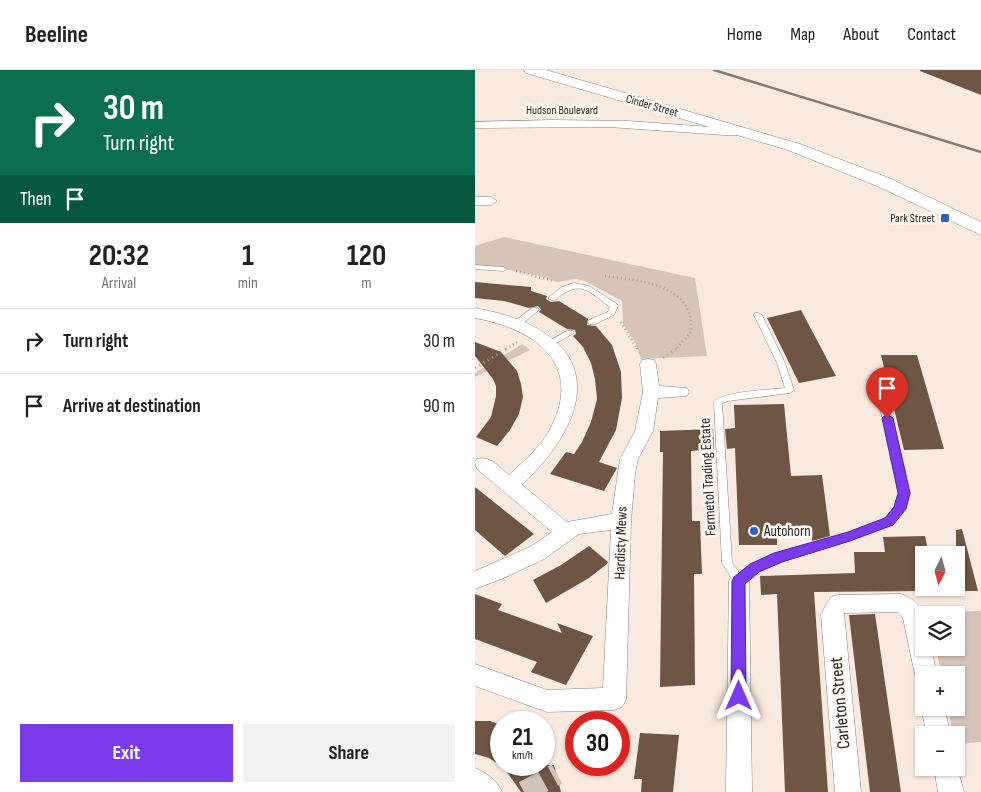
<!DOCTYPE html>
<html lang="en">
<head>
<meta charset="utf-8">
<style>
  :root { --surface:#fff; --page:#f2f2f2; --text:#222; --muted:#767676; --line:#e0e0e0; --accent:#7c3aed }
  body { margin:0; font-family:"Sofia Sans Condensed",sans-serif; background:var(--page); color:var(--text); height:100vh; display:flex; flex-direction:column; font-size:19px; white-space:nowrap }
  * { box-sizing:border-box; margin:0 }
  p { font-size:16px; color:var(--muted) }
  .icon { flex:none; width:28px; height:28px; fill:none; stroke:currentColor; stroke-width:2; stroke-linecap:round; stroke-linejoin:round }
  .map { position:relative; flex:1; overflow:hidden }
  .sheet { display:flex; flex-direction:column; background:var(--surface); width:475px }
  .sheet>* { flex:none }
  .guide { background:#0b6e4f; color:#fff; overflow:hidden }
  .needle { width:32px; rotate:186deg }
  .tools { position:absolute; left:440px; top:476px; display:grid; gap:10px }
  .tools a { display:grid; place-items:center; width:50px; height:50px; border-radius:0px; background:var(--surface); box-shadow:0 1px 4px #0004; font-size:25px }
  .speed { position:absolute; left:15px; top:641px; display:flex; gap:10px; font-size:25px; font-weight:700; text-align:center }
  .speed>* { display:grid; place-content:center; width:65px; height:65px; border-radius:50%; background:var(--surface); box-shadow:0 1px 4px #0004; line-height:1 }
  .speed small { font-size:12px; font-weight:400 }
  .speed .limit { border:8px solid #d22; background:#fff; color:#111 }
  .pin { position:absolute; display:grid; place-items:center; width:42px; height:42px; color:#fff; margin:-51px -21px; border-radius:50% 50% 50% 0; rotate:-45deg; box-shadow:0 0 5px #0007 }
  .pin .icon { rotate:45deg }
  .me { position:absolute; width:55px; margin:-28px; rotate:0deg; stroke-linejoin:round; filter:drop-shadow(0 0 4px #0008) }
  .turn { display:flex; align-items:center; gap:18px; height:105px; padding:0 20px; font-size:22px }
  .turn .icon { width:65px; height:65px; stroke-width:2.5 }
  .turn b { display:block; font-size:35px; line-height:42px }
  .then { display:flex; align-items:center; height:48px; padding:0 20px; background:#0003; gap:10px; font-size:19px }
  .eta { display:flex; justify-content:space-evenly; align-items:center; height:85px; text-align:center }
  .eta b { font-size:30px; font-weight:700; line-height:35px }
  .cta { display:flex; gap:10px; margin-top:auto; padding:10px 20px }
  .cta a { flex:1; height:58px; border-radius:0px; background:var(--accent); color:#fff; font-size:20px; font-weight:700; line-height:58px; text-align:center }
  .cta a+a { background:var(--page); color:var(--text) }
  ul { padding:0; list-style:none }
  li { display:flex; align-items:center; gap:15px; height:65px; padding:0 20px; border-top:1px solid var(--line) }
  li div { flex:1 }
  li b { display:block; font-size:19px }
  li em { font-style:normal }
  header { display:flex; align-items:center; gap:30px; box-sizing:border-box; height:70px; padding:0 25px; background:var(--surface); border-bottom:1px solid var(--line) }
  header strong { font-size:24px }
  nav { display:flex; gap:28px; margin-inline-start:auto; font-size:18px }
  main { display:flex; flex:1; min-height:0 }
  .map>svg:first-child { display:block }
  .green { fill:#d6c4b8 }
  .building { fill:#6e5544 }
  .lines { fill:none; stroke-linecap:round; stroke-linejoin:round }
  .street-tunnel { stroke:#d0c3ba; stroke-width:22; stroke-dasharray:22 11; stroke-linecap:butt }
  .lane-casing { stroke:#91837b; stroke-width:1 }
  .street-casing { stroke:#91837b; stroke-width:1 }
  .secondary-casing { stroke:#91837b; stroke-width:1 }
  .path-far1 { stroke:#aca099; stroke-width:2.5; stroke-dasharray:1 3; stroke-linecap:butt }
  .path { stroke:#aca099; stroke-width:3; stroke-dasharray:1 4; stroke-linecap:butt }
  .lane { fill:#fff; fill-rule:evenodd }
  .street { fill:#fff; fill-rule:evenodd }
  .secondary { fill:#fff; fill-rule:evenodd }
  .rail { stroke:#847a74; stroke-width:2.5 }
  .route { fill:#7c3aed; stroke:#51269a }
  .poi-dot { fill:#305ecd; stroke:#fff9f5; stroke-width:2 }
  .labels { text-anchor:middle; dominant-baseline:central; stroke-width:5; stroke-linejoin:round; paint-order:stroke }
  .far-street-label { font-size:12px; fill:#2b2622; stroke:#fff9f5 }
  .far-poi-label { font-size:12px; fill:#2b2622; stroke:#fff9f5; text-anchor:end }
  .street-label { font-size:15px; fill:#2b2622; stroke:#fff9f5 }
  .poi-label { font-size:15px; fill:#2b2622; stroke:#fff9f5; text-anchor:start }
  .near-street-label { font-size:18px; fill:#2b2622; stroke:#fff9f5 }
</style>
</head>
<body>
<header>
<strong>Beeline</strong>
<nav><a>Home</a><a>Map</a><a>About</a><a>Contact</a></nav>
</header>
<main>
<section class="sheet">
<div class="guide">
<div class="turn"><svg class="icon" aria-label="right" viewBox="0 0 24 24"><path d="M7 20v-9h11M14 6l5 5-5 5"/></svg><div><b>30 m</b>Turn right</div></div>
<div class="then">Then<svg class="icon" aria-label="arrive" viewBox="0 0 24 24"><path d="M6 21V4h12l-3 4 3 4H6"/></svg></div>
</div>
<div class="eta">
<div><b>20:32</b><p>Arrival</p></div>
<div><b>1</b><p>min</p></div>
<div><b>120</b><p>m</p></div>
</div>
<ul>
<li><svg class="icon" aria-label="right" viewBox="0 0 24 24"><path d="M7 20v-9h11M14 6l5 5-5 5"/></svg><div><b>Turn right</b></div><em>30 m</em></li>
<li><svg class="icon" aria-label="arrive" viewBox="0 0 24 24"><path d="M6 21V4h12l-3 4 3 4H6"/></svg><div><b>Arrive at destination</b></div><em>90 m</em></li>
</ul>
<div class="cta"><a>Exit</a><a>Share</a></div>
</section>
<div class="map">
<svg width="506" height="722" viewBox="0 0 506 722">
  <rect width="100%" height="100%" fill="#f9eae0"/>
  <path class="green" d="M29 167 220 208 232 286 166 289 160 272 148 254 147 231 110 211 101 209 82 212 64 206 35 200 0 197V176Z
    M47 274 55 280 0 307V303Z
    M506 541V672L481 674V665H478L473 638H481V605H473L465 597 461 578H481V545H454V543Z"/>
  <path class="building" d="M445 0H506V25L445 1Z
    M0 212 56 217V221L72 226 71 229 76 232 84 231 110 247 113 249 112 255 121 256 137 275 146 302 147 328 141 360 124 392 142 398 129 421 75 404 91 382 99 384 107 372 116 352 122 329 120 309 116 293 108 277 98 266 101 264 100 260 92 259 64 242 66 239 63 236 54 238 29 231 0 228Z
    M326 240 361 306 324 313 292 248Z
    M0 272 26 282 42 301 46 314 48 327 44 344 35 360 22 376 1 367 16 347 21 326V316L18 309 0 286Z
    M406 285H442L469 379 429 380Z
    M309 334 316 406 347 405 355 466 337 471V466H302V475H264L260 378 252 379 250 359 260 358 259 335Z
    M238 359 239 379 216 381 217 451H225L227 504H219L220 615 185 617 188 382H185V361Z
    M0 417 59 464 30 486 0 460Z
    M487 459 503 521H481V460Z
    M450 466 454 485H449V521L339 522 353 722H310L302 524 286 525 285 506 380 503 379 482H410L408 467Z
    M114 476 133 492 132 494 114 508 71 533 58 510 86 495Z
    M0 524 27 534 23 540 87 563 82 553 118 566 91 615 56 602 62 592 0 569Z
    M400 544 426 722H395L374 545Z
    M0 651H15L26 655V696L14 688 0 684Z
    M165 663 204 665 198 722H166L167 709H159Z
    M27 695H79L86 722H46Z"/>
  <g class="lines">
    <path class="street-tunnel" d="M49 722 82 704"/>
    <g class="lane-casing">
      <path id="lane" d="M0 195 28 197 32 199 28 201 0 199Z
        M99 213 114 216 142 234 143 236 139 245 120 254H114L113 252 114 250 133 242 135 237C112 220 105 209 80 230H77L73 228 87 217Z
        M57 238H63L64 240 46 255H40L39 253 40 251Z
        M280 243H283L287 245 310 293 319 320 315 323 253 331 247 333 257 492 265 504 276 495 300 484 373 463 411 448 421 437 424 423 420 400 397 305 398 303H404L405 305 430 400 434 423 428 442 417 454 375 470 307 490 284 501 268 514 264 515 260 514 247 493 239 332C249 321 294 320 310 318L302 293 279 245Z
        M92 261H98L99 263 78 275H72L71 273Z"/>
    </g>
    <g class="street-casing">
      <path id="street" d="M76 50 153 51 263 59 269 62 263 65H249L134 57 0 58V52Z
        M0 127H16L22 131 16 135H0Z
        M0 238C122 260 131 334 47 415L92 452 137 444 145 389 160 361 168 322 165 294 167 290 173 289 179 290 181 294 184 316 212 318 214 322 212 326 183 328 178 361 163 389 160 403 156 451 151 629 147 637 139 640 72 642 0 616V594L72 620 128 618 136 460 104 464 69 489 31 507 0 519V501L55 477 77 462 2 399 0 392 2 389C15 385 24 397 34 405 48 392 63 379 73 363 111 296 62 259 0 248Z
        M264 502 271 505 274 511 277 722H251L254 511 257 505Z
        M426 524C454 534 449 553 449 578H456L462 605H449V615L443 612 440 605 428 548 422 542 369 543 386 722H360L346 544 356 527 363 525Z
        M449 632V638H469L476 665H452L446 638Z
        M481 693 489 722H463L459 698H481Z
        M0 698C12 703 22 710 27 722H0Z"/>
    </g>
    <g class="secondary-casing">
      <path id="secondary" d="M49 0H71L325 74 414 108 506 152V165L402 116 313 80 51 3Z"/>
    </g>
    <path class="path-far1" d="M41 201 78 211
      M130 206C158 210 206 212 215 246 216 251 216 257 216 262L201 279
      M146 252 162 279
      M31 279 42 272"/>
    <path class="path" d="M162 278 164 283
      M188 288 202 278
      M0 298 33 278"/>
    <use href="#lane" class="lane"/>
    <use href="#street" class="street"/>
    <use href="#secondary" class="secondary"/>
    <path class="rail" d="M239 0 506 82"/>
  </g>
  <path class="route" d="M412 344 418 348 435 423 431 439 418 455 375 471 307 492 284 502 270 514 271 626 269 631 264 633 259 631 256 626 257 511 259 507 275 494 299 483 373 462 410 448 419 437 423 423 407 348Z"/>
  <g class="poi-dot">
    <rect x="465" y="143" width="10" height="10" rx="2.5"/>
    <circle cx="279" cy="461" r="5"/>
  </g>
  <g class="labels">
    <g class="far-street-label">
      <text transform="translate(177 36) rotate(16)">Cinder Street</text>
      <text x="87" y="40">Hudson Boulevard</text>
    </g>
    <g class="far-poi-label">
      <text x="460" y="148">Park Street</text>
    </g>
    <g class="street-label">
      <text transform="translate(233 407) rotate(-93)">Fermetol Trading Estate</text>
      <text transform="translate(146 473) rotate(-88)">Hardisty Mews</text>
    </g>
    <g class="poi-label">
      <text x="289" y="461">Autohorn</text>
    </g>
    <g class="near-street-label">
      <text transform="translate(365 633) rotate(-95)">Carleton Street</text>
    </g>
  </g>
</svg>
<div class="tools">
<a><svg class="needle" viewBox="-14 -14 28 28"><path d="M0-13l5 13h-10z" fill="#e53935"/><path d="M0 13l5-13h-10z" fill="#767676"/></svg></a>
<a><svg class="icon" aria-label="layers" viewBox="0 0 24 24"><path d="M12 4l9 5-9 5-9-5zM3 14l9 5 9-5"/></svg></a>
<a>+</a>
<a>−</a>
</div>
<div class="speed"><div>21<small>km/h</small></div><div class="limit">30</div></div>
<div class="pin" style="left:412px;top:348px;background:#d93025"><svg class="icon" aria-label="arrive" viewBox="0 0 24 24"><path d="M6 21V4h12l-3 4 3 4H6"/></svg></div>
<svg class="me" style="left:264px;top:626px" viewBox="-20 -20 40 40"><path d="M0-17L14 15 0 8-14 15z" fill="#7c3aed" stroke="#fff" stroke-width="4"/></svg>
</div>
</main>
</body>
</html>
